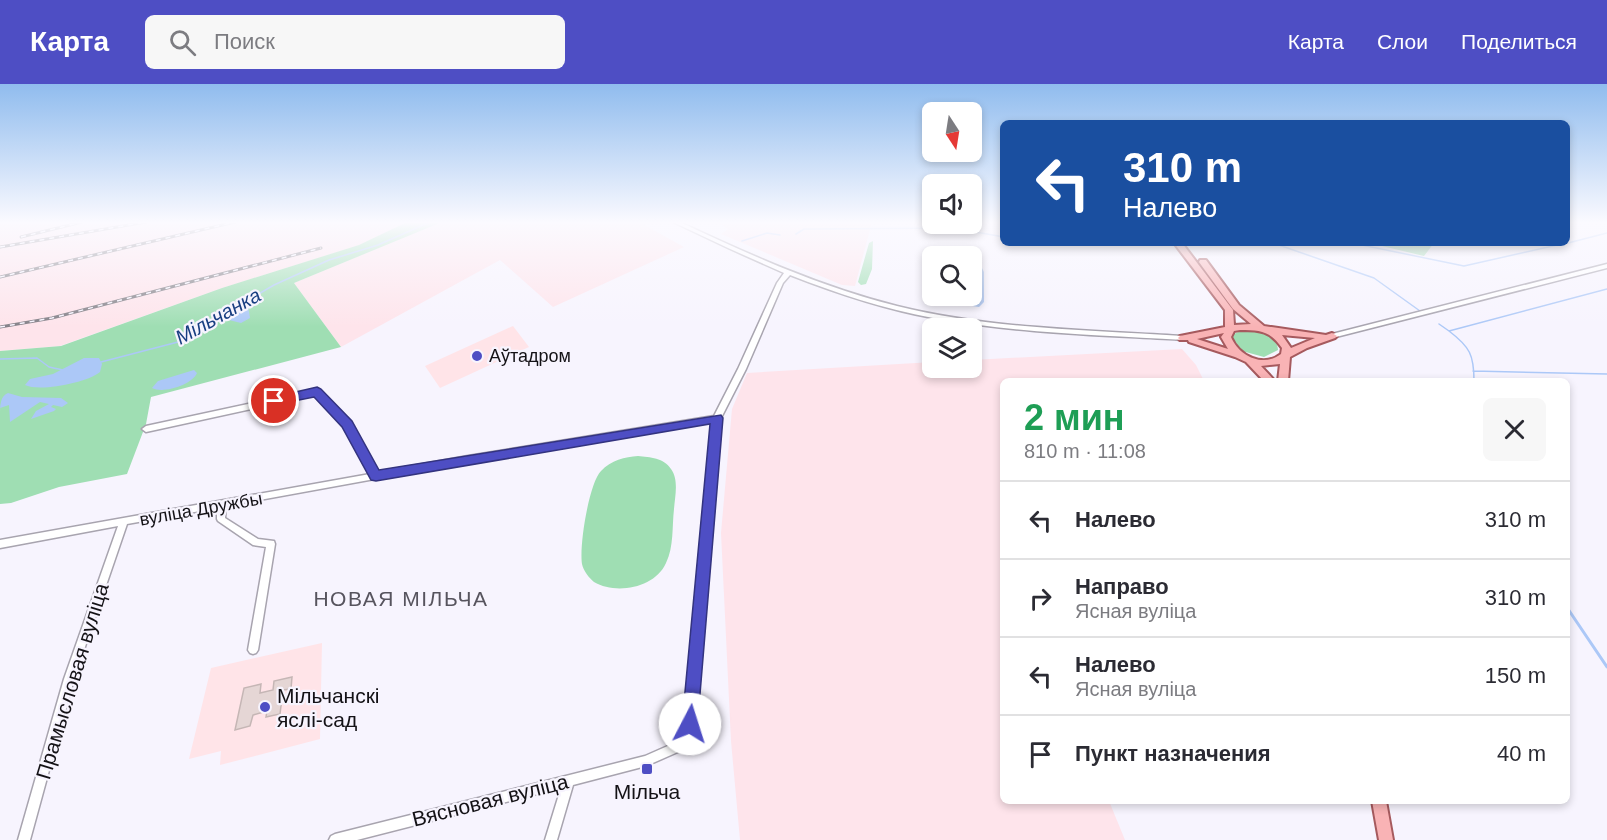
<!DOCTYPE html>
<html lang="ru">
<head>
<meta charset="utf-8">
<style>
  :root { --surface:#fff; --page:#f7f7f7; --text:#2b2b33; --muted:#7c7c81; --line:#e1e1e2; --accent:#4e4ec4 }
  body { margin:0; font-family:Arial,sans-serif; background:var(--page); color:var(--text); height:100vh; display:flex; flex-direction:column; font-size:22px; white-space:nowrap }
  * { box-sizing:border-box; margin:0 }
  p { font-size:20px; color:var(--muted) }
  .icon { flex:none; width:33px; height:33px; fill:none; stroke:currentColor; stroke-width:2; stroke-linecap:round; stroke-linejoin:round }
  .map { position:relative; flex:1; overflow:hidden }
  .details { position:absolute; left:1000px; top:294px; width:570px; height:426px; display:flex; flex-direction:column; background:var(--surface); border-radius:9px; box-shadow:0 3px 9px #0003 }
  .details>* { flex:none }
  .hud { position:absolute; left:1000px; top:36px; width:570px; height:126px; border-radius:9px; box-shadow:0 3px 9px #0003; background:#1a4fa0; color:#fff; overflow:hidden }
  .needle { width:39px; rotate:168deg }
  .buttons { position:absolute; left:922px; top:18px; display:grid; gap:12px }
  .buttons a { display:grid; place-items:center; width:60px; height:60px; border-radius:9px; background:var(--surface); box-shadow:0 3px 9px #0003; font-size:30px }
  .pin { position:absolute; display:grid; place-items:center; width:51px; height:51px; color:#fff; margin:-26px; border:3px solid #fff; border-radius:50%; box-shadow:0 2px 6px #0007 }
  .me { position:absolute; width:66px; margin:-33px; rotate:5deg; stroke-linejoin:round; filter:drop-shadow(0 0 4px #0008) }
  .turn { display:flex; align-items:center; gap:21px; height:126px; padding:0 24px; font-size:27px }
  .turn .icon { width:78px; height:78px; stroke-width:2.5 }
  .turn b { display:block; font-size:42px; line-height:51px }
  .round { display:grid; place-items:center; flex:none; width:63px; height:63px; border-radius:9px; background:var(--page) }
  .headline { display:flex; align-items:center; justify-content:space-between; height:102px; padding:0 24px }
  h1 { font-size:36px; font-weight:600; line-height:45px; color:#1e9e55 }
  ul { padding:0; list-style:none }
  li { display:flex; align-items:center; gap:18px; height:78px; padding:0 24px; border-top:2px solid var(--line) }
  li div { flex:1 }
  li b { display:block; font-size:22px }
  li em { font-style:normal }
  header { display:flex; align-items:center; gap:36px; box-sizing:border-box; height:84px; padding:0 30px; background:var(--accent); color:#fff }
  header strong { font-size:28px }
  nav { display:flex; gap:33px; margin-inline-start:auto; font-size:21px }
  .search { width:420px; height:54px; background:var(--page); display:flex; align-items:center; gap:15px; box-sizing:border-box; padding:0 21px; border-radius:9px; color:var(--muted); font-size:22px }
  .map>svg:first-child { display:block }
  .industrial { fill:#fee4eb }
  .education { fill:#ffe4e8 }
  .green { fill:#9fdeb3 }
  .water { fill:#acc8f7 }
  .lines { fill:none; stroke-linecap:round; stroke-linejoin:round }
  .stream-far1 { stroke:#acc8f7; stroke-width:1.5 }
  .stream { stroke:#acc8f7; stroke-width:3 }
  .building { fill:#e5d6d5; stroke:#c5b6b5; stroke-width:1.5 }
  .minor-casing { stroke:#a8a4af; stroke-width:3 }
  .major-casing { stroke:#a65a5e; stroke-width:4 }
  .minor { fill:#fff; fill-rule:evenodd }
  .major { fill:#f9b3b5; fill-rule:evenodd }
  .rail-casing { stroke:#848188; stroke-width:3 }
  .rail { stroke:#f7f4fe; stroke-width:1.5; stroke-dasharray:5; stroke-linecap:butt }
  .route { fill:#4e4ec4; stroke:#33337f; stroke-width:1.5 }
  .poi-dot { fill:#4e4ec4; stroke:#f7f4fe; stroke-width:2 }
  .labels { text-anchor:middle; dominant-baseline:central; stroke-width:4.5; stroke-linejoin:round; paint-order:stroke }
  .poi-label { font-size:18px; fill:#141216; stroke:#f7f4fe; text-anchor:start }
  .street-label { font-size:18px; fill:#141216; stroke:#f7f4fe }
  .water-label { font-size:20px; font-style:italic; fill:#183e81; stroke:#f7f4fe }
  .quarter-label { font-size:21px; letter-spacing:1.5px; fill:#57545e; stroke:#f7f4fe }
  .near-street-label { font-size:21px; fill:#141216; stroke:#f7f4fe }
  .near-poi-label { font-size:21px; fill:#141216; stroke:#f7f4fe; text-anchor:start }
</style>
</head>
<body>
<header>
<strong>Карта</strong>
<div class="search"><svg class="icon" aria-label="search" viewBox="0 0 24 24"><circle cx="10" cy="10" r="6"/><path d="M15 15l6 6"/></svg>Поиск</div>
<nav><a>Карта</a><a>Слои</a><a>Поделиться</a></nav>
</header>
<div class="map">
<svg width="1607" height="756" viewBox="0 0 1607 756">
  <rect width="100%" height="100%" fill="#f7f4fe"/>
  <path class="industrial" d="M0 138H407L360 161 222 204 60 262 0 267Z
    M441 138H639L684 163 553 223 500 176 341 263 294 199Z
    M716 138H872L855 202 842 201 721 150 728 145Z
    M1182 265 1196 281 1204 297H1004V717H1109L1125 756H740L731 657 721 449 732 325 747 289 933 278V284H972V276Z"/>
  <path class="education" d="M513 242 529 263 440 304 425 282Z
    M322 559 320 655 220 681 221 667 189 675 211 584Z"/>
  <path class="green" d="M407 138H442L294 199 341 263 151 313 146 340 127 390 59 403 11 419 0 420V267L61 262 222 204 359 161Z
    M873 157 872 185 866 200 861 201 858 198 869 159Z
    M1389 159H1434L1424 172 1382 162Z
    M1243 246C1257 247 1277 249 1278 266L1264 273 1242 267 1232 254 1234 250Z
    M638 372C650 373 664 374 671 385 679 396 675 412 674 425 672 442 674 463 666 479 655 504 616 511 594 498 589 494 583 486 582 480 579 462 589 399 601 387 611 376 625 373 638 372Z"/>
  <path class="water" d="M972 181 981 182 984 188V218L979 223 958 220 953 215V212H972Z
    M243 219 248 222 250 234 241 239 229 236 231 225Z
    M84 274H99L102 280 100 288C87 299 39 308 25 301L30 295 53 290Z
    M194 286 197 289C192 301 163 310 152 304L158 297Z
    M8 309 22 313 61 314 68 319 62 323 53 321 51 323 56 325 54 327 31 335 36 327 49 320 40 318 10 338 9 321 0 324V330C0 322 0 312 8 309Z"/>
  <g class="lines">
    <path class="stream-far1" d="M796 150 804 145 953 144 1004 153
      M742 157 767 149 780 151
      M1273 159 1374 194 1420 227
      M1352 159 1464 182 1566 159
      M1568 159 1607 149
      M241 220 274 201 329 176 378 161 430 138
      M1439 240 1449 247
      M0 275 37 274 49 283 63 286
      M101 278 178 258 233 225
      M1473 287 1607 290
      M1474 297C1474 271 1470 263 1449 247L1607 205"/>
    <path class="stream" d="M1568 525 1607 583"/>
  </g>
  <path class="building" d="M292 593 291 605 283 606 280 630 266 633 267 627 253 631 250 642 235 646 244 604 261 600 260 609 273 606 274 597Z"/>
  <g class="lines">
    <g class="minor-casing">
      <path id="minor" d="M673 138H680C750 171 821 203 897 222 990 245 1088 246 1183 252L1187 254 1183 256C1100 251 1016 249 933 234 884 225 836 209 790 191L783 199 746 285 721 334 695 640 687 664 646 682 573 701 557 756H545L561 704 357 756H329L331 752 335 750 645 672 679 657 685 640 713 337 468 378 226 422 225 434 258 455 274 457 275 460 258 566 256 569 253 570 250 569 248 566 266 463 253 461 218 437 217 435V424L127 440 74 595 30 756H18L64 595 118 442 0 464V456L370 390 344 342 315 311 146 348 142 345 146 342 317 305 320 306 350 338 378 388 468 372 714 332 738 285 777 199 784 189 728 164Z
        M1607 180V184L1332 254 1328 252 1332 250Z"/>
    </g>
    <g class="major-casing">
      <path id="major" d="M1174 159H1182L1233 226 1234 241 1251 240 1233 225 1199 178 1200 176H1206L1239 221 1264 242 1326 251 1332 249 1337 252 1335 254 1307 264 1290 273 1288 297H1278L1280 280 1261 282 1275 297H1264L1246 278 1235 273 1189 258 1188 256H1180L1178 254 1180 252 1225 243V226ZM1240 246C1261 246 1270 247 1282 264L1281 270C1263 284 1239 272 1231 253L1234 247ZM1224 249 1221 253 1228 265 1197 255ZM1282 251 1315 254 1291 264Z
        M1372 717H1386L1393 756H1379Z"/>
    </g>
    <use href="#minor" class="minor"/>
    <use href="#major" class="major"/>
    <g class="rail-casing">
      <path id="rail" d="M21 153 82 138
        M0 163 146 138
        M0 193 235 138
        M0 243 52 234 321 164"/>
    </g>
    <use href="#rail" class="rail"/>
  </g>
  <linearGradient id="sky" x2="0" y2="1"><stop stop-color="#90bcee"/><stop offset="0.57" stop-color="#fbfaff"/><stop offset="1" stop-color="#fbfaff" stop-opacity="0"/></linearGradient>
  <rect width="1607" height="243" fill="url(#sky)"/>
  <path class="route" d="M317 303 321 305 352 337 379 386 721 331 723 334 697 646 690 648 684 646 682 640 710 340 376 397 371 396 342 343 314 313 274 321 268 317 274 313Z"/>
  <g class="poi-dot">
    <circle cx="477" cy="272" r="6"/>
    <circle cx="265" cy="623" r="6"/>
    <rect x="641" y="679" width="12" height="12" rx="3"/>
  </g>
  <g class="labels">
    <g class="poi-label">
      <text x="489" y="272">Аўтадром</text>
    </g>
    <g class="street-label">
      <text transform="translate(201 425) rotate(-10)">вуліца Дружбы</text>
    </g>
    <g class="water-label">
      <text transform="translate(218 232) rotate(-29)">Мільчанка</text>
    </g>
    <g class="quarter-label">
      <text x="401" y="514">НОВАЯ МІЛЬЧА</text>
    </g>
    <g class="near-street-label">
      <text transform="translate(72 597) rotate(-73)">Прамысловая вуліца</text>
      <text transform="translate(490 716) rotate(-14)">Вясновая вуліца</text>
    </g>
    <g class="near-poi-label">
      <text x="277" y="611">Мільчанскі<tspan x="277" dy="24">яслі-сад</tspan></text>
      <text x="647" y="707" text-anchor="middle">Мільча</text>
    </g>
  </g>
</svg>
<div class="buttons">
<a><svg class="needle" viewBox="-14 -14 28 28"><path d="M0-13l5 13h-10z" fill="#e53935"/><path d="M0 13l5-13h-10z" fill="#7c7c81"/></svg></a>
<a><svg class="icon" aria-label="sound" viewBox="0 0 24 24"><path d="M4 9h4l5-4v14l-5-4H4zM17 9q2 3 0 6"/></svg></a>
<a><svg class="icon" aria-label="search" viewBox="0 0 24 24"><circle cx="10" cy="10" r="6"/><path d="M15 15l6 6"/></svg></a>
<a><svg class="icon" aria-label="layers" viewBox="0 0 24 24"><path d="M12 4l9 5-9 5-9-5zM3 14l9 5 9-5"/></svg></a>
</div>
<div class="pin" style="left:274px;top:317px;background:#d93025"><svg class="icon" aria-label="arrive" viewBox="0 0 24 24"><path d="M6 21V4h12l-3 4 3 4H6"/></svg></div>
<svg class="me" style="left:690px;top:640px" viewBox="-20 -20 40 40"><circle r="19" fill="#fff"/><path d="M0-13L10 11 0 6-10 11z" fill="#4e4ec4"/></svg>
<div class="hud">
<div class="turn"><svg class="icon" aria-label="left" viewBox="0 0 24 24"><path d="M17 20v-9H6M10 6l-5 5 5 5"/></svg><div><b>310 m</b>Налево</div></div>
</div>
<section class="details">
<div class="headline"><div><h1>2 мин</h1><p>810 m · 11:08</p></div><a class="round"><svg class="icon" aria-label="close" viewBox="0 0 24 24"><path d="M6 6l12 12M18 6L6 18"/></svg></a></div>
<ul>
<li><svg class="icon" aria-label="left" viewBox="0 0 24 24"><path d="M17 20v-9H6M10 6l-5 5 5 5"/></svg><div><b>Налево</b></div><em>310 m</em></li>
<li><svg class="icon" aria-label="right" viewBox="0 0 24 24"><path d="M7 20v-9h11M14 6l5 5-5 5"/></svg><div><b>Направо</b><p>Ясная вуліца</p></div><em>310 m</em></li>
<li><svg class="icon" aria-label="left" viewBox="0 0 24 24"><path d="M17 20v-9H6M10 6l-5 5 5 5"/></svg><div><b>Налево</b><p>Ясная вуліца</p></div><em>150 m</em></li>
<li><svg class="icon" aria-label="arrive" viewBox="0 0 24 24"><path d="M6 21V4h12l-3 4 3 4H6"/></svg><div><b>Пункт назначения</b></div><em>40 m</em></li>
</ul>
</section>
</div>
</body>
</html>
